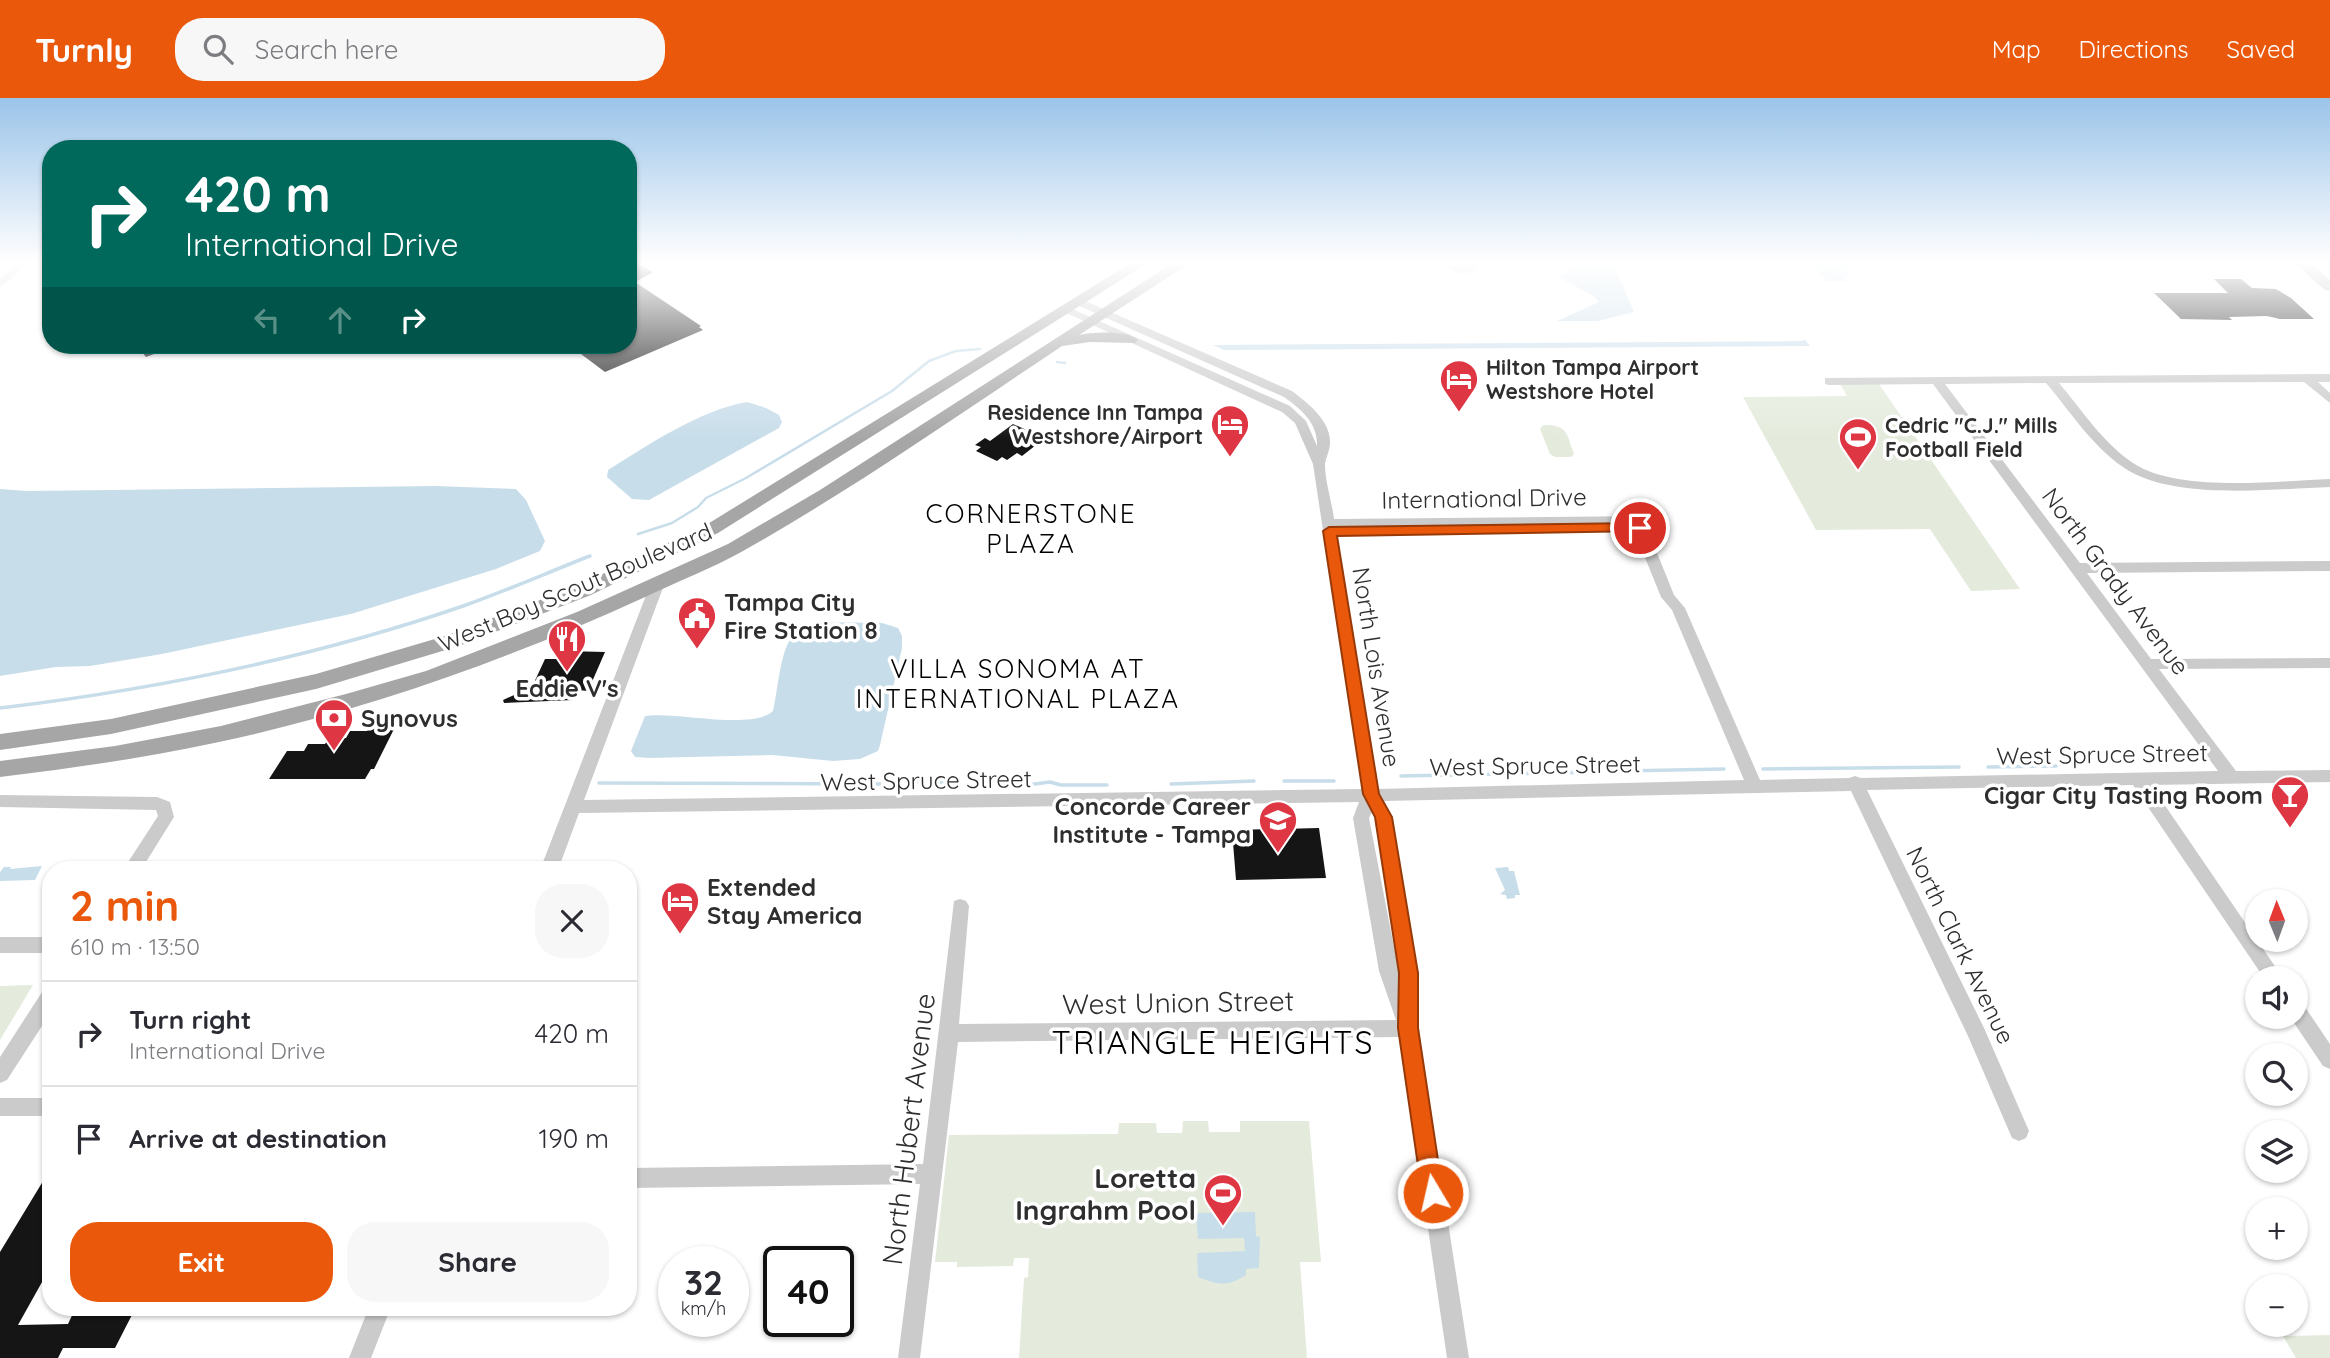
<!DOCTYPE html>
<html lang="en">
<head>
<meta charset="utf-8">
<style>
  :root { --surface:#fff; --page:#f7f7f7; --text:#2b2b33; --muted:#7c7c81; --line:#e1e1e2; --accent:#ea580c }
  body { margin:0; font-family:Quicksand,sans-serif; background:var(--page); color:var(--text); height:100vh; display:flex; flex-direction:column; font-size:26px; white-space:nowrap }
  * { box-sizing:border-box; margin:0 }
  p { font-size:23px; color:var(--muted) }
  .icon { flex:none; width:38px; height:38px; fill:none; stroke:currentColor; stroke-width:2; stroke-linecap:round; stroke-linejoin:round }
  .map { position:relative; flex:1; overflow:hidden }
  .sheet { position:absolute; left:42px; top:763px; width:595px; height:455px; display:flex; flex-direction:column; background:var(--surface); border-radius:28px; box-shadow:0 2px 5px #0004 }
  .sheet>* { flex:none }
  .banner { position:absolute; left:42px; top:42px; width:595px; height:214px; border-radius:28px; box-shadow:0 2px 5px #0004; background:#00695c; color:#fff; overflow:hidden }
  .needle { width:46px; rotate:359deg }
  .controls { position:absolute; left:2245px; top:791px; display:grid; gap:14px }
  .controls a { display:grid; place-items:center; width:63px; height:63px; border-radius:50%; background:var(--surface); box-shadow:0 2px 5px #0004; font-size:35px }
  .speed { position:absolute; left:658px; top:1148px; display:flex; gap:14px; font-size:35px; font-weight:700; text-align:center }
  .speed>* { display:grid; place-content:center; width:91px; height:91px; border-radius:50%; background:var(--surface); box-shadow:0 2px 5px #0004; line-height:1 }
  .speed small { font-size:18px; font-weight:400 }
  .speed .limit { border:4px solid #111; border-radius:10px; background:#fff; color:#111 }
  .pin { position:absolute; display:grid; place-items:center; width:60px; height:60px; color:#fff; margin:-30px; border:4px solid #fff; border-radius:50%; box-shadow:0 2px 7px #0007 }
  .me { position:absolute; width:77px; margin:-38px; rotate:351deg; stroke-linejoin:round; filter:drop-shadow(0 0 5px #0008) }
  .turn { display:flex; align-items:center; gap:24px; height:147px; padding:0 28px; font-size:32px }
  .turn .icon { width:91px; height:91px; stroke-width:2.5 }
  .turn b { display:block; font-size:49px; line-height:60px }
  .lanes { display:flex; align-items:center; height:66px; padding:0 28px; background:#0003; justify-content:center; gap:35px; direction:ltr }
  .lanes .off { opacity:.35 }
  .round { display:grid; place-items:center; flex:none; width:74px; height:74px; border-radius:28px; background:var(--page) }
  .headline { display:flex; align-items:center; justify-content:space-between; height:119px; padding:0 28px }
  h1 { font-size:42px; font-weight:700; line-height:52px; color:var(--accent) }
  .button { display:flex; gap:14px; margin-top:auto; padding:14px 28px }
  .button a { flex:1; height:80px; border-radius:28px; background:var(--accent); color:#fff; font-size:28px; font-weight:700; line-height:80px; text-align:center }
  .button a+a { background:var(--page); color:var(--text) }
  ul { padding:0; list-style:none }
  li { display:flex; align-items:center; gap:21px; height:105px; padding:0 28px; border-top:2px solid var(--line) }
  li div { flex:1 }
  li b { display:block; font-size:26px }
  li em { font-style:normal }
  header { display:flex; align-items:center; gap:42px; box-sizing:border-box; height:98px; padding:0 35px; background:var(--accent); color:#fff }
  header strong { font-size:33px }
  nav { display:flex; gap:38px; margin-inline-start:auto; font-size:24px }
  .search { width:490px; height:63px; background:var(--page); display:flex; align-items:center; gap:18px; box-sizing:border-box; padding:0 24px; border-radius:28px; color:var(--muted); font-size:26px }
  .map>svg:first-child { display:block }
  .green { fill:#e4ebdc }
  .water { fill:#c8ddea }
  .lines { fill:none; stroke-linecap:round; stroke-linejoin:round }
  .stream-far1 { stroke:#c8ddea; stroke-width:2.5 }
  .stream { stroke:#c8ddea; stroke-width:3.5 }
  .building { fill:#151515 }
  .minor { fill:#cbcbcb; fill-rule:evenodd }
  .major { fill:#a6a6a6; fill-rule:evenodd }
  .route { fill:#ea580c; stroke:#983908; stroke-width:2 }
  .labels { text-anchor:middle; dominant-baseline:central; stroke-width:7; stroke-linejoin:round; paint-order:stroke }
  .far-poi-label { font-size:21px; font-weight:bold; fill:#2e2e2e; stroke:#fff; text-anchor:start }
  .street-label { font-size:24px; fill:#2e2e2e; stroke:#fff }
  .poi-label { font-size:24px; font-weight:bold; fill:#2e2e2e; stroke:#fff; text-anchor:start }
  .neighbourhood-label { font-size:26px; letter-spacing:2px; fill:#000; stroke:#fff }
  .near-street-label { font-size:28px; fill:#2e2e2e; stroke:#fff }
  .near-poi-label { font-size:28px; font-weight:bold; fill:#2e2e2e; stroke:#fff; text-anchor:end }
  .near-neighbourhood-label { font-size:32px; letter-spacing:2px; fill:#000; stroke:#fff }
</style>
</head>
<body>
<header>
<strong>Turnly</strong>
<div class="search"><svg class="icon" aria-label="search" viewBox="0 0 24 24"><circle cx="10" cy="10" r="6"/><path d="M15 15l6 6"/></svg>Search here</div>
<nav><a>Map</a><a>Directions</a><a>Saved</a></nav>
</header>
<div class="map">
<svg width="2330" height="1260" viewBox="0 0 2330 1260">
  <rect width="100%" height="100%" fill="#fff"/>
  <path class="green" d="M1840 286H1879L2020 491 1971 493 1930 431 1816 432 1743 299 1847 298Z
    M1543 327C1568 327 1566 334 1574 356L1571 359H1555L1550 356 1540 331Z
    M33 887 0 942V888Z
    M1183 1023H1208L1209 1034H1240V1023H1309L1321 1164H1300L1307 1260H1019L1024 1180 1028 1179 1029 1160H1014L1013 1168 957 1169V1164H935L949 1037 1118 1036 1119 1025H1156L1157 1035H1182Z
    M2330 1237V1260H2296L2283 1238Z"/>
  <path class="water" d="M1585 165H1613L1634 214 1598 223H1557L1599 204 1594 198 1558 179Z
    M1813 165H1855L1846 173 1850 175 1844 180 1846 183H1826Z
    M1804 241 1810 248 1251 252H1224L1213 247 1803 243Z
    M747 304 766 310 779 317 782 324 779 330 649 402 632 401 607 379 608 372C648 347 700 312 747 304Z
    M436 388 516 391 526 402 545 443 540 453 496 471 351 516 162 556 90 568 56 569 0 578V391L27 393Z
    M882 525 898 530 902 538V550L880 647 878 653 860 661 833 663 772 657 649 660 635 659 631 653 645 618C675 613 752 633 773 613 778 591 779 563 789 543 802 518 858 526 882 525Z
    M42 768 35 782 0 783V774L4 769H11L10 771Z
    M1508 769 1509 773H1514L1520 797H1515V800L1507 801 1506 797 1500 796 1505 792 1495 770Z
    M1255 1114 1256 1138 1260 1139 1259 1170 1246 1171V1177C1228 1189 1218 1187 1198 1179L1197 1155 1245 1153 1244 1140 1198 1141 1196 1115Z"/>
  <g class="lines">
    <path class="stream-far1" d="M1057 264 1065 265
      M638 436 672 425 698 409 706 400 746 380 892 293 929 263 956 253 980 251"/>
    <path class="stream" d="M0 610C158 591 316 559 466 507 508 492 549 474 590 458
      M1988 669 2056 668
      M1763 671 1959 669
      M1623 673 1724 671
      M1401 678 1593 674
      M1284 683H1334
      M599 685 880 686
      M976 685 999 682 1027 687 1050 684 1061 687H1107
      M910 686 921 683 946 685
      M1171 686 1254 683"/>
  </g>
  <path class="building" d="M628 165H636L653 174 635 184 701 228 699 229 703 232 605 274 569 247H628Z
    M2214 181H2241L2252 190 2276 191 2291 200 2314 221H2280L2267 218 2229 219 2232 222 2181 221 2154 195H2228Z
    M136 247H175L176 248 146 259Z
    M1013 326 1045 340 1022 358 1017 355 1007 362 1002 359 997 363 976 353 981 349 975 347 985 340 990 343Z
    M565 553 605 554 588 593 578 592 573 602 504 605 503 602 532 589 545 561H561Z
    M370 627H396L374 671H371L365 681H269L287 653H304L308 646H325L329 640H346L350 633H367Z
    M1319 730 1326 780 1236 782 1232 732Z
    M51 1070V1168L18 1227 68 1226 76 1209H136L115 1250H63L58 1260H0V1154Z"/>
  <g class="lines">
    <path class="minor" d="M19 165H30L0 189V181Z
      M1444 165C1453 165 1460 171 1469 168L1470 165H1480L1478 172C1465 177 1452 177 1444 165Z
      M1075 202H1083L1292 293C1308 305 1331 323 1330 345 1330 352 1326 359 1325 366 1325 384 1332 404 1334 421L1646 418 1647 430 1674 497 1685 510 1760 682 1849 680 1855 678 1861 680 2218 673 1933 286 1829 287 1825 286V280L2330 276V284H2318L2330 295V305L2304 284 2059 285C2082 312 2103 345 2133 365 2178 395 2276 383 2330 381V389C2273 391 2171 403 2123 369 2092 348 2070 313 2046 285L1945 286 2080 465 2330 463V473L2087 475 2151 561 2330 560V570L2159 571 2236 673 2330 672V684L2151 687 2283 880H2264L2133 687 1867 692 1984 930 2029 1033 2026 1040 2019 1043 2012 1040 1968 938 1851 693 1383 703 1391 719 1418 875V930L1469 1260H1447L1400 939 958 944 920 1260H898L920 1086 628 1090V1070L923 1066 954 803 960 801 966 803 969 808 959 926 1396 922 1379 873 1353 720 1359 704 579 715 558 772H540L650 487 657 482 664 487 584 702 1362 691 1313 366 1295 325 1282 314 1060 212 1070 210 1290 308 1306 323 1317 348C1318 325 1301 311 1284 299L1075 206ZM1634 425 1633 430 1661 499 1672 512 1744 682 1378 691 1336 429ZM1372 714 1375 719 1400 880 1369 720Z
      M0 697 157 699 170 704 174 719 141 772H123L158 718 156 712 0 709Z
      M0 839H51V855H0Z
      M51 889V914L7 982 0 985V959L44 891Z
      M2296 904 2303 906 2330 946V971L2323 968 2290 919H2296Z
      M0 1000H51V1018H0Z
      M369 1209H391L371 1260H349Z"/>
    <path class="major" d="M1131 165H1148L718 435 591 497 459 548 316 591 111 636 0 652V636L111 621 316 576 445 538 577 488 706 427Z
      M1173 165H1190L1079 237C1094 234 1126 232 1138 242L1135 245 1090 244 1062 248C957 318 853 391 743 453 711 471 676 484 643 500 507 562 365 613 219 644 146 660 73 670 0 679V663L115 648 221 628 346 596 426 573 577 514 728 446 820 392Z
      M2294 165H2310L2330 182V193L2325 192Z"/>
  </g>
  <linearGradient id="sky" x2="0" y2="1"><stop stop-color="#9bc4e9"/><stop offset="0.48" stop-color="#fff"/><stop offset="1" stop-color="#fff" stop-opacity="0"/></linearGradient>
  <rect width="2330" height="341" fill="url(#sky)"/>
  <path class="route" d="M1640 425 1647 430 1645 433 1337 438 1379 696 1392 719 1418 875V930L1443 1095 1440 1102 1433 1105 1425 1102 1422 1095 1398 930 1399 875 1375 719 1363 696 1323 433 1329 429Z"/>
  <defs>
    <g id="hotel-pin" transform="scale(2.0125)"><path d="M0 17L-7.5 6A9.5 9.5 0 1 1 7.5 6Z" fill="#df3644" stroke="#fff"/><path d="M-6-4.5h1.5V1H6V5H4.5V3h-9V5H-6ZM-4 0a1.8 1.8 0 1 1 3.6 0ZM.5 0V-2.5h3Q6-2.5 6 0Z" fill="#fff"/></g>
    <g id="stadium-pin" transform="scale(2.0125)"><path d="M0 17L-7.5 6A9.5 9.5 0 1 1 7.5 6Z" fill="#df3644" stroke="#fff"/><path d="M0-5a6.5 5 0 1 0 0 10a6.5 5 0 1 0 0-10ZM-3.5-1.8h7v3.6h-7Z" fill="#fff"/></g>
    <g id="civic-pin" transform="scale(2.0125)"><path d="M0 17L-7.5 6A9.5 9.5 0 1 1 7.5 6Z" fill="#df3644" stroke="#fff"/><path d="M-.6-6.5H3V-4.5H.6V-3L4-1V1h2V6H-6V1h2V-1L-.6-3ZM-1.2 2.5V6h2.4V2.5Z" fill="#fff"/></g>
    <g id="restaurant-pin" transform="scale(2.0125)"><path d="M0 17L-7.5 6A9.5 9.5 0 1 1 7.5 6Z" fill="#df3644" stroke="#fff"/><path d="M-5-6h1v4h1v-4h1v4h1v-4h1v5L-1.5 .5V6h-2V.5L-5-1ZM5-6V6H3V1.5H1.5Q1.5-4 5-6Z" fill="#fff"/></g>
    <g id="bank-pin" transform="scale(2.0125)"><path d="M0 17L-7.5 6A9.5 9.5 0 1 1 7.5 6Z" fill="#df3644" stroke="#fff"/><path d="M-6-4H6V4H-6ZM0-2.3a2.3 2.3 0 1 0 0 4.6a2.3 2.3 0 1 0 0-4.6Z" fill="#fff"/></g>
    <g id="bar-pin" transform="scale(2.0125)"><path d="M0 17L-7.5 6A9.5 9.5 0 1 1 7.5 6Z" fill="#df3644" stroke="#fff"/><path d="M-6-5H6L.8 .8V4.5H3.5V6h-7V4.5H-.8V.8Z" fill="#fff"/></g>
    <g id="university-pin" transform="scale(2.0125)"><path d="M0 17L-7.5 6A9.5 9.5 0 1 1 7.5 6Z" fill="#df3644" stroke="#fff"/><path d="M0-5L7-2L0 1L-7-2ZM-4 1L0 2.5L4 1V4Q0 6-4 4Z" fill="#fff"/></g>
  </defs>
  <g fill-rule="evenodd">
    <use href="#hotel-pin" x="1459" y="281"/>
    <use href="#hotel-pin" x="1230" y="326"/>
    <use href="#stadium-pin" x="1858" y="339"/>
    <use href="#civic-pin" x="697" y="518"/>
    <use href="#restaurant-pin" x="567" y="541"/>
    <use href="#bank-pin" x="334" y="620"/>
    <use href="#bar-pin" x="2290" y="697"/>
    <use href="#university-pin" x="1278" y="722"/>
    <use href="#hotel-pin" x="680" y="803"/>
    <use href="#stadium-pin" x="1223" y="1095"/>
  </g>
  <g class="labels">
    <g class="far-poi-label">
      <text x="1486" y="269">Hilton Tampa Airport<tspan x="1486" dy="24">Westshore Hotel</tspan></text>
      <text x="1203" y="314" text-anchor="end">Residence Inn Tampa<tspan x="1203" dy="24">Westshore/Airport</tspan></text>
      <text x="1885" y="327">Cedric "C.J." Mills<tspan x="1885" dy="24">Football Field</tspan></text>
    </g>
    <g class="street-label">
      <text transform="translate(1484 400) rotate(-1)">International Drive</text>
      <text transform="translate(2116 483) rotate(53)">North Grady Avenue</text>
      <text transform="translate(575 489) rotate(-23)">West Boy Scout Boulevard</text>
      <text transform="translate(1377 569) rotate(81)">North Lois Avenue</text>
      <text transform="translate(2102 656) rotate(-1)">West Spruce Street</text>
      <text transform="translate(1535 667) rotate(-1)">West Spruce Street</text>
      <text transform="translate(926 682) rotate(-1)">West Spruce Street</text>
      <text transform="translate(1961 847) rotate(64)">North Clark Avenue</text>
    </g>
    <g class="poi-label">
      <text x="724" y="504">Tampa City<tspan x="724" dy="28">Fire Station 8</tspan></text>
      <text x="567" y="590" text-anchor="middle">Eddie V's</text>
      <text x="361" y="620">Synovus</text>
      <text x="2263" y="697" text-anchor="end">Cigar City Tasting Room</text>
      <text x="1251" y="708" text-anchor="end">Concorde Career<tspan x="1251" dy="28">Institute - Tampa</tspan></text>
      <text x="707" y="789">Extended<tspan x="707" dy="28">Stay America</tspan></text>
    </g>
    <g class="neighbourhood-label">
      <text x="1031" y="415">CORNERSTONE<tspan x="1031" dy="30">PLAZA</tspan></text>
      <text x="1018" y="570">VILLA SONOMA AT<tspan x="1018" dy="30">INTERNATIONAL PLAZA</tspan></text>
    </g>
    <g class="near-street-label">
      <text transform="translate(1178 904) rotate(-1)">West Union Street</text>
      <text transform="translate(908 1031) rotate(-83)">North Hubert Avenue</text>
    </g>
    <g class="near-poi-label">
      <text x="1196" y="1079">Loretta<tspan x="1196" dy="32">Ingrahm Pool</tspan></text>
    </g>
    <g class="near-neighbourhood-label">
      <text x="1213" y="944">TRIANGLE HEIGHTS</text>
    </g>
  </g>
</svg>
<div class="controls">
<a><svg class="needle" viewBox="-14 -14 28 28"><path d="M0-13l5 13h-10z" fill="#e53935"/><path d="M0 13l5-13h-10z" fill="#7c7c81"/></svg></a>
<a><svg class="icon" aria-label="sound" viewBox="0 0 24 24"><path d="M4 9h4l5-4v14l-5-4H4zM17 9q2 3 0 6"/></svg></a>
<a><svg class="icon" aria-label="search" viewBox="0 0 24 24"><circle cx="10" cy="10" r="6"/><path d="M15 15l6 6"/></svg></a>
<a><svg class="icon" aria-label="layers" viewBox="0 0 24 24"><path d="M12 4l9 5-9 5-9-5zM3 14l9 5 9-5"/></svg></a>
<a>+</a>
<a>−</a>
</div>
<div class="speed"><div>32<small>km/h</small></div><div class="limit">40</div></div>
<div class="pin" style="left:1640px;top:430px;background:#d93025"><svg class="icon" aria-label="arrive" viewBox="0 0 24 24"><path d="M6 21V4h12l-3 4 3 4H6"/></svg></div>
<svg class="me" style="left:1433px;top:1095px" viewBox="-20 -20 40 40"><circle r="17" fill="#ea580c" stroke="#fff" stroke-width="3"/><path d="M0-11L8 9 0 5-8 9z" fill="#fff"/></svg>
<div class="banner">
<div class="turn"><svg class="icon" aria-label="right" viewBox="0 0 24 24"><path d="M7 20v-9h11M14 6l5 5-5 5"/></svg><div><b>420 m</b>International Drive</div></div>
<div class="lanes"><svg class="icon off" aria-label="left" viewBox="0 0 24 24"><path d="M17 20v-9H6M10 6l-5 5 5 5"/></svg><svg class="icon off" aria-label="ahead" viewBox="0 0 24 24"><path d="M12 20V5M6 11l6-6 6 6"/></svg><svg class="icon" aria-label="right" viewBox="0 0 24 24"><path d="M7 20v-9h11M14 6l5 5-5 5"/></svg></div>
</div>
<section class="sheet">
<div class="headline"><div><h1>2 min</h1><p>610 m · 13:50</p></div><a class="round"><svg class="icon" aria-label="close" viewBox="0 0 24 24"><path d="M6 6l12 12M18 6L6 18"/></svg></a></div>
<ul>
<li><svg class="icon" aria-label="right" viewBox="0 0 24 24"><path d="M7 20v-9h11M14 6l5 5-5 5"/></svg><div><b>Turn right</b><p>International Drive</p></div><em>420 m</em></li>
<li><svg class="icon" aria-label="arrive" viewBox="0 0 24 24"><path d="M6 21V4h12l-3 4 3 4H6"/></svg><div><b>Arrive at destination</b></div><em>190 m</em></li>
</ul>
<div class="button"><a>Exit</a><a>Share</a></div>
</section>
</div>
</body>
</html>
